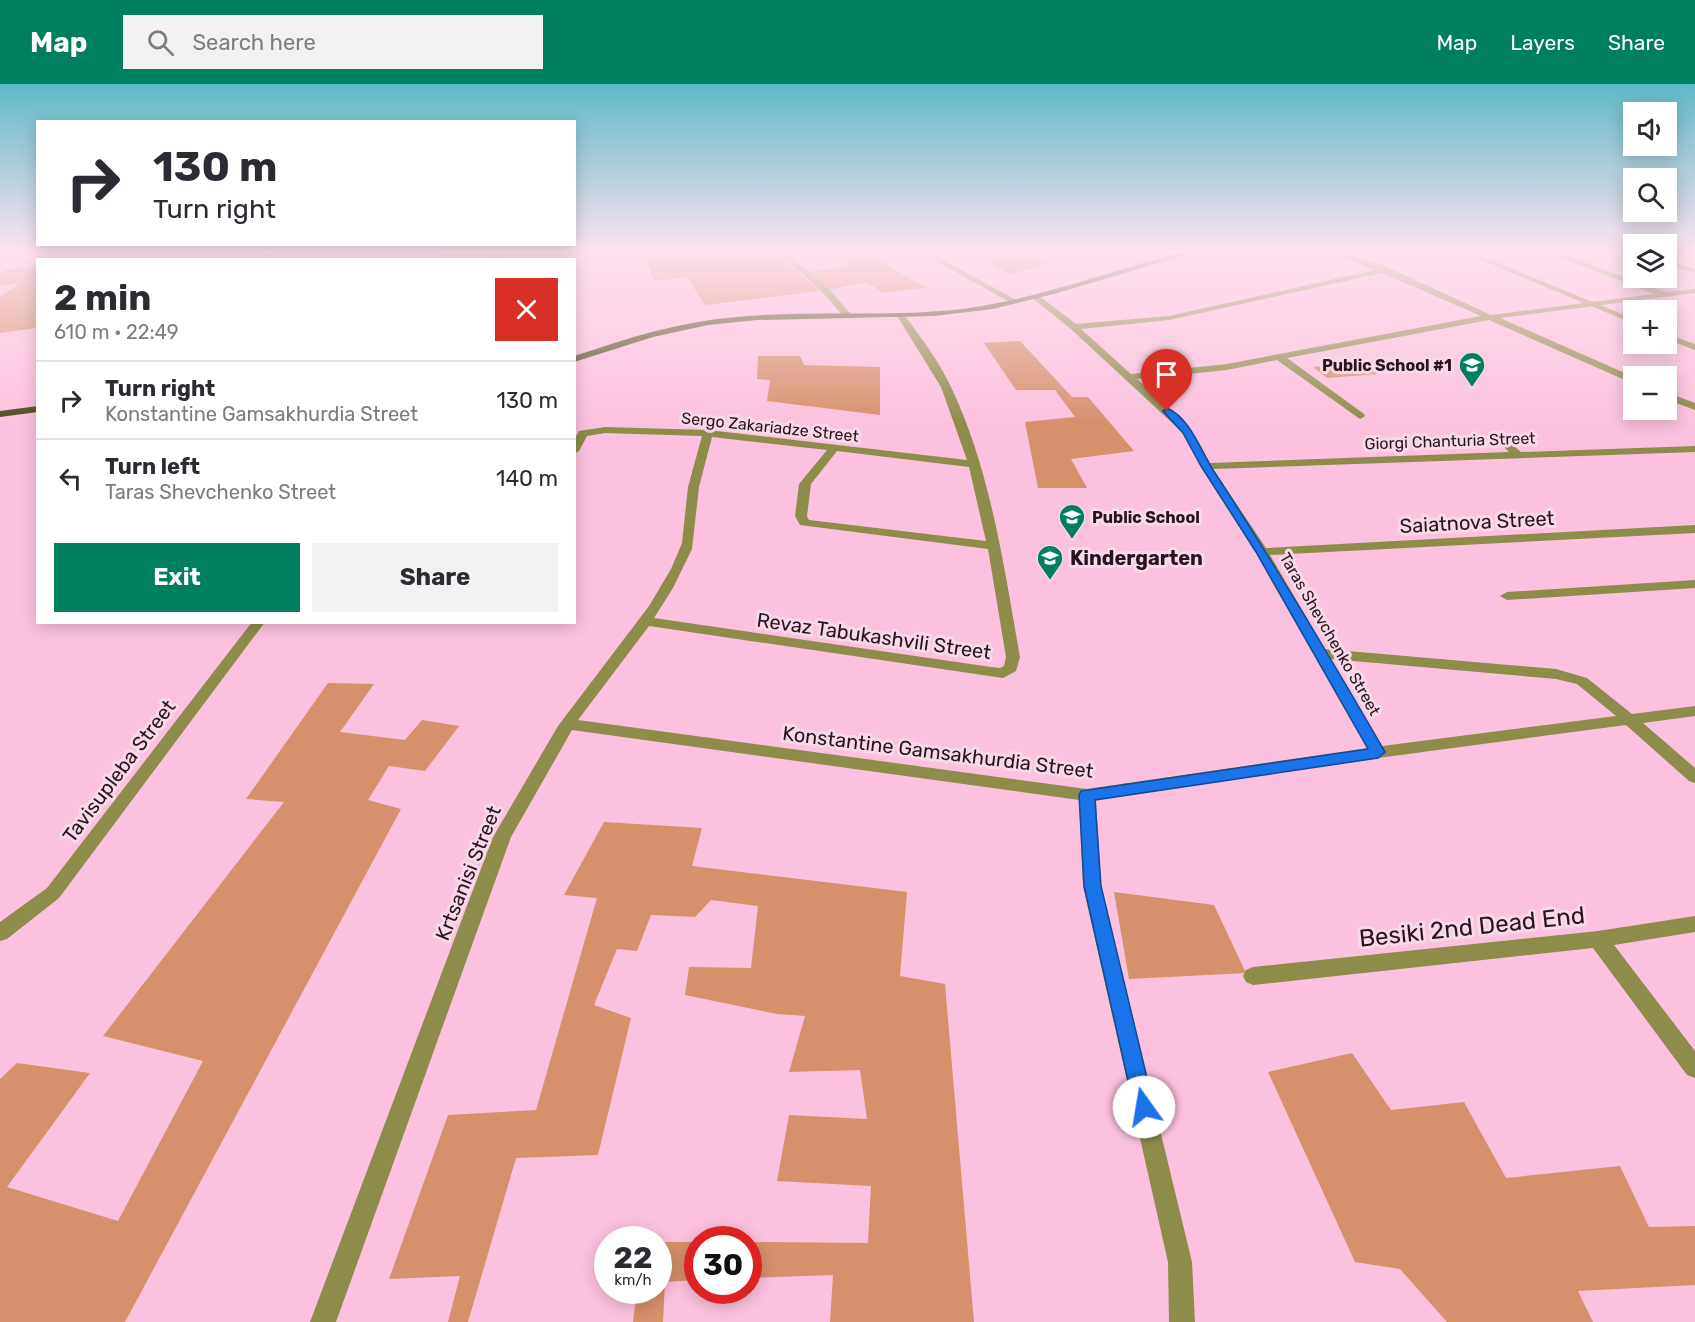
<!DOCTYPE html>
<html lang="en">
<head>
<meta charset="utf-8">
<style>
  :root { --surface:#fff; --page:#f2f2f3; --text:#2b2b33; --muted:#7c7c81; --line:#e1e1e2; --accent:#007f5f }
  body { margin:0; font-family:Rubik,sans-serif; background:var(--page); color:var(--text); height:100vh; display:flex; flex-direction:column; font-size:22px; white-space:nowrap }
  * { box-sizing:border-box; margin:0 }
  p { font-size:20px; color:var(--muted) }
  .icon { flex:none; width:33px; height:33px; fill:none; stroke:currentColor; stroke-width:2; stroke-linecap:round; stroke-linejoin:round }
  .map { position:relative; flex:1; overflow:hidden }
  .drawer { position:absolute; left:36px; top:174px; width:540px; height:366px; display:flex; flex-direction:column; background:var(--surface); border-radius:0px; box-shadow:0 3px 15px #0003 }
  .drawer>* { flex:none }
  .hud { position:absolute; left:36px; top:36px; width:540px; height:126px; border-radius:0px; box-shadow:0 3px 15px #0003; background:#fff; color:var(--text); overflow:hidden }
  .buttons { position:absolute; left:1623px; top:18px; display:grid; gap:12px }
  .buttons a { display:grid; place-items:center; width:54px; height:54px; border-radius:0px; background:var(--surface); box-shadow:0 3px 15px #0003; font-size:30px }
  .speed { position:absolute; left:594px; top:1142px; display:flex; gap:12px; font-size:30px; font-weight:700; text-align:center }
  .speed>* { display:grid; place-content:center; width:78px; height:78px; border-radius:50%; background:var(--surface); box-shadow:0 3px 15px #0003; line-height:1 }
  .speed small { font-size:15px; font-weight:400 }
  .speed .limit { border:9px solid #d22; background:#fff; color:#111 }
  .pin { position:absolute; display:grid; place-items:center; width:51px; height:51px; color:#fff; margin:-62px -26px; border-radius:50% 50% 50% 0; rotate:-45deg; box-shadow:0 0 6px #0007 }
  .pin .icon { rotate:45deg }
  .me { position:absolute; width:66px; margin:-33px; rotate:347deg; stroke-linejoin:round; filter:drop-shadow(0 0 4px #0008) }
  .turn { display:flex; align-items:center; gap:21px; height:126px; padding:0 18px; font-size:27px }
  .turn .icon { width:78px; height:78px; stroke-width:2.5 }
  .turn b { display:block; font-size:42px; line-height:51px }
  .round { display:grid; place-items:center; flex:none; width:63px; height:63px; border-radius:0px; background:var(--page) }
  .summary { display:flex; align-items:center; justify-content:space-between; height:102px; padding:0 18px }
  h1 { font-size:36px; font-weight:700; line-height:45px }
  .primary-button { display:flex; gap:12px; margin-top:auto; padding:12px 18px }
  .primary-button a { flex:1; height:69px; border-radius:0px; background:var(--accent); color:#fff; font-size:24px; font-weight:700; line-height:69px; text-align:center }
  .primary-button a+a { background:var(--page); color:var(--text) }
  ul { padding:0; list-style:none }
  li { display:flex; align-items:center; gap:18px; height:78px; padding:0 18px; border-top:2px solid var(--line) }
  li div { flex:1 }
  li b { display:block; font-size:22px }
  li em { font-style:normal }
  header { display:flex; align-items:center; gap:36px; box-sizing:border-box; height:84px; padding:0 30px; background:var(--accent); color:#fff }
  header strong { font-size:28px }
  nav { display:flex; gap:33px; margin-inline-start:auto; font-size:21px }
  .search { width:420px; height:54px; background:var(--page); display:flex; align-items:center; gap:15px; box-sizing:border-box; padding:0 21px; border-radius:0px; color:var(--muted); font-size:22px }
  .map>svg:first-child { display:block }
  .green { fill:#d7906c }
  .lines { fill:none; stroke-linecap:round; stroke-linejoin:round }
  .minor { fill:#8d8c4a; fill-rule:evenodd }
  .tertiary { fill:#8d8c4a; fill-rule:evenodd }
  .primary { fill:#4d4c1d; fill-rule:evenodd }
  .route { fill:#1a73e8; stroke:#114b97; stroke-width:1.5 }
  .labels { text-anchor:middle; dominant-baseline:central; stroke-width:6; stroke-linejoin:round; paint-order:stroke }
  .far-poi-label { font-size:16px; font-weight:bold; fill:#2c1220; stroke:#f7d9e7; text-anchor:end }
  .far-street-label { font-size:16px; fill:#2c1220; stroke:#f7d9e7 }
  .street-label { font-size:20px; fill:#2c1220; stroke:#f7d9e7 }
  .poi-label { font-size:20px; font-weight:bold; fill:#2c1220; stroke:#f7d9e7; text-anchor:start }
  .near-street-label { font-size:24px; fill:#2c1220; stroke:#f7d9e7 }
</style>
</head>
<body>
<header>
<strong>Map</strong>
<div class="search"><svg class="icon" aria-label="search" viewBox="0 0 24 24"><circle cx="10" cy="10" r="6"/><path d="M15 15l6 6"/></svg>Search here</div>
<nav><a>Map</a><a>Layers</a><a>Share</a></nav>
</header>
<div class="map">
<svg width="1695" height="1238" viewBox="0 0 1695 1238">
  <rect width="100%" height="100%" fill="#fcc1de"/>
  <path class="green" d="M468 167H599L601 170 774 167 820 207 705 221 687 193 654 197 647 179 632 174 575 179 574 176H409Z
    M832 167H864L926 204 883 209 867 198 829 206 808 188 848 182Z
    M965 167H1049L1035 171 1051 179 1010 190Z
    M37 183V244L0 249V213L19 200 0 201V190L8 185Z
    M1020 257 1072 313H1088L1134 367 1071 375 1087 404H1038L1025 338 1075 333 1055 306H1016L984 259Z
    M758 272H800L804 281 880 283V331L767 317 770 296 757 295Z
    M1362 279 1377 290 1327 294 1313 283Z
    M328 599 374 600 340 648 405 656 422 636 459 642 425 687 389 682 368 716 401 725 125 1238H0V995L17 979 90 989 7 1103 118 1137 203 977 103 952 284 718 246 715Z
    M604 738 702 744 692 782 907 808 900 892 945 900 974 1238H830L833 1191 749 1194V1158L868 1159 871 1102 777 1097 789 1031 867 1035 860 986 789 988 805 932 777 930 685 911 689 883 751 884 758 822 711 816 695 833 651 831 637 867 617 865 594 921 631 934 598 1071 516 1074 468 1238H448L460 1192 389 1195 448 1031 536 1026 597 814 564 811Z
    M1114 808 1214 821 1246 889 1129 895Z
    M1352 969 1391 1026 1464 1018 1506 1094 1620 1082 1649 1143 1695 1142V1201L1578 1207 1593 1238H1447L1400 1185 1355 1178 1268 988Z
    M659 1158H697V1196L665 1198 663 1238H633L637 1206H658Z"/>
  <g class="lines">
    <path class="minor" d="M267 167H275L271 176H264Z
      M777 167H784L828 204 851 230V234H845L822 208Z
      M918 167H927L1020 218 1013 220Z
      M1329 167H1339L1389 184 1491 231 1654 210 1544 167H1554L1665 208 1695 205V209L1500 234 1634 293V300L1489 236 1287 274 1364 330 1365 332 1360 335 1277 276 1227 286 1137 295 1191 346 1210 379 1509 368 1494 353 1499 350 1521 368 1695 362V368L1213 385 1266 464 1695 441V449L1270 471 1325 565 1556 585 1587 594 1632 630 1695 622V632L1643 639 1695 684V699L1689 697 1626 641 1378 674 1096 716 1101 802 1192 1178 1195 1238H1169L1168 1178 1083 802 1079 716 572 646 511 753 336 1238H310L493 753 558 642 649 522 671 485 682 459 688 403 702 352 605 349 587 352 579 367 574 370V356L579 347 605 343 708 346 967 376 941 303 897 232 904 230C921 254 939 277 951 303 991 387 1004 483 1020 573L1016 587 1003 594 649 542 578 636 1087 705 1368 664 1256 468 1201 382 1183 349 1071 245 1031 213 1038 211 1076 240 1169 232 1375 186ZM1382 189 1481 232 1227 280 1131 290 1081 245 1169 236ZM712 353 827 366 799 400 795 432 800 441 988 465 1006 573 1004 582 1000 584 991 583 654 534 673 504 692 465 699 403ZM837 367 969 383 986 457 809 436 807 432 811 400ZM1331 575 1556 595 1577 600 1616 632 1382 662Z
      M504 170 509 176H467L470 174Z
      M1666 176 1695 185V189L1666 181Z
      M1666 308 1695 319V326L1666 315Z
      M1695 496V504L1507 516 1500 512 1507 508Z
      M252 538H265L59 814 7 855 0 857V838L47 804Z
      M1695 832V848L1614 861 1695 967V994L1687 991 1593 864 1253 901 1246 898 1243 892 1246 886 1253 883 1598 847Z"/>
    <path class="tertiary" d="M1459 167H1469L1634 235V240Z
      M1666 250 1695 260V266L1666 255Z"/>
    <path class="primary" d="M1187 167H1199L1054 210 993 225 934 232 757 236 708 241 653 253 574 278V272L590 267C634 252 679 239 726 234 805 225 884 234 962 225 1039 215 1112 186 1187 167Z
      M38 322V328L0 333V327Z"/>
  </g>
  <linearGradient id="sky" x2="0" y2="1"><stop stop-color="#5fb9c7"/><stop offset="0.49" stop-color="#fee3f0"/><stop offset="1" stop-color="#fee3f0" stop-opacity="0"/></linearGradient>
  <rect width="1695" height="340" fill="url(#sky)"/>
  <path class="route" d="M1167 324C1190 334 1201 367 1213 386 1274 478 1330 573 1385 668L1378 674 1095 716 1101 802 1154 1023 1151 1030 1144 1033 1137 1030 1134 1023 1084 802 1079 711 1081 707 1368 665 1256 468 1201 382 1183 349 1163 327Z"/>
  <defs>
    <g id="school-pin" transform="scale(1.35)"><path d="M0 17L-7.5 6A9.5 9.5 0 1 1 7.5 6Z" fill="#007f5f" stroke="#f7d9e7"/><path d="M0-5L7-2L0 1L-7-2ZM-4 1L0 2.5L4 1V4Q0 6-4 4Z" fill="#fff"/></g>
  </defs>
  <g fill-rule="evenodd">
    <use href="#school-pin" x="1472" y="281"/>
    <use href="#school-pin" x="1072" y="433"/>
    <use href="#school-pin" x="1050" y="474"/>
  </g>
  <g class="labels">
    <g class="far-poi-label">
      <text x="1452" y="281">Public School #1</text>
      <text x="1092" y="433" text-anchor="start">Public School</text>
    </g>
    <g class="far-street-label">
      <text transform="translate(770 343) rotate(6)">Sergo Zakariadze Street</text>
      <text transform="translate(1450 357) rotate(-2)">Giorgi Chanturia Street</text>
      <text transform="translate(1330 550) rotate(60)">Taras Shevchenko Street</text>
    </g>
    <g class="street-label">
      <text transform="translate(1477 438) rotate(-3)">Saiatnova Street</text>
      <text transform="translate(874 552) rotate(8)">Revaz Tabukashvili Street</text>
      <text transform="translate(938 668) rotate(7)">Konstantine Gamsakhurdia Street</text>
      <text transform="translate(119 687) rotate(-53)">Tavisupleba Street</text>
      <text transform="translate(468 789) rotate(-68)">Krtsanisi Street</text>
    </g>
    <g class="poi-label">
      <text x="1070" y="474">Kindergarten</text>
    </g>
    <g class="near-street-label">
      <text transform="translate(1472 843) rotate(-6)">Besiki 2nd Dead End</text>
    </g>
  </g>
</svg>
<div class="buttons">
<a><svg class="icon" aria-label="sound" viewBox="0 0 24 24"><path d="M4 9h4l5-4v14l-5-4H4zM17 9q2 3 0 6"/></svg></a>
<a><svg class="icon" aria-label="search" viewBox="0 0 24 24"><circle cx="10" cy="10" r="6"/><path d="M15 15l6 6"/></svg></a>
<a><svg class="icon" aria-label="layers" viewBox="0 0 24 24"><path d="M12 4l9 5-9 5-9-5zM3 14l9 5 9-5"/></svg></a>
<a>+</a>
<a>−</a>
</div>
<div class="speed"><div>22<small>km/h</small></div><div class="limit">30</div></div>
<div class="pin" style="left:1167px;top:327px;background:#d93025"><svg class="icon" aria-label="arrive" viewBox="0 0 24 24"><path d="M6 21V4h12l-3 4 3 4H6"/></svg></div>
<svg class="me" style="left:1144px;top:1023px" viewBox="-20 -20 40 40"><circle r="19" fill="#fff"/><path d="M0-13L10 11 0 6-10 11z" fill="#1a73e8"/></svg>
<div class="hud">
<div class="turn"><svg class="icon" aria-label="right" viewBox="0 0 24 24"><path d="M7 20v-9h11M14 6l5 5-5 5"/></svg><div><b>130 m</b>Turn right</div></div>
</div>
<section class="drawer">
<div class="summary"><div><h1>2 min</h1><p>610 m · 22:49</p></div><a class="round" style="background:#d93025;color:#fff"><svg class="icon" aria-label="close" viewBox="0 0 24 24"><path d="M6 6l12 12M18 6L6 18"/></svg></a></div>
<ul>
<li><svg class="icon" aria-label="right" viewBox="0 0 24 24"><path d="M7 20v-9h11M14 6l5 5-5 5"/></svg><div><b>Turn right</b><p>Konstantine Gamsakhurdia Street</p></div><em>130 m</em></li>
<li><svg class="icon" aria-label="left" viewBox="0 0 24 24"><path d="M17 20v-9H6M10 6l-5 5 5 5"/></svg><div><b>Turn left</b><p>Taras Shevchenko Street</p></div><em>140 m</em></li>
</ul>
<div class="primary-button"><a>Exit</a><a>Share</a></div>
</section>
</div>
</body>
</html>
